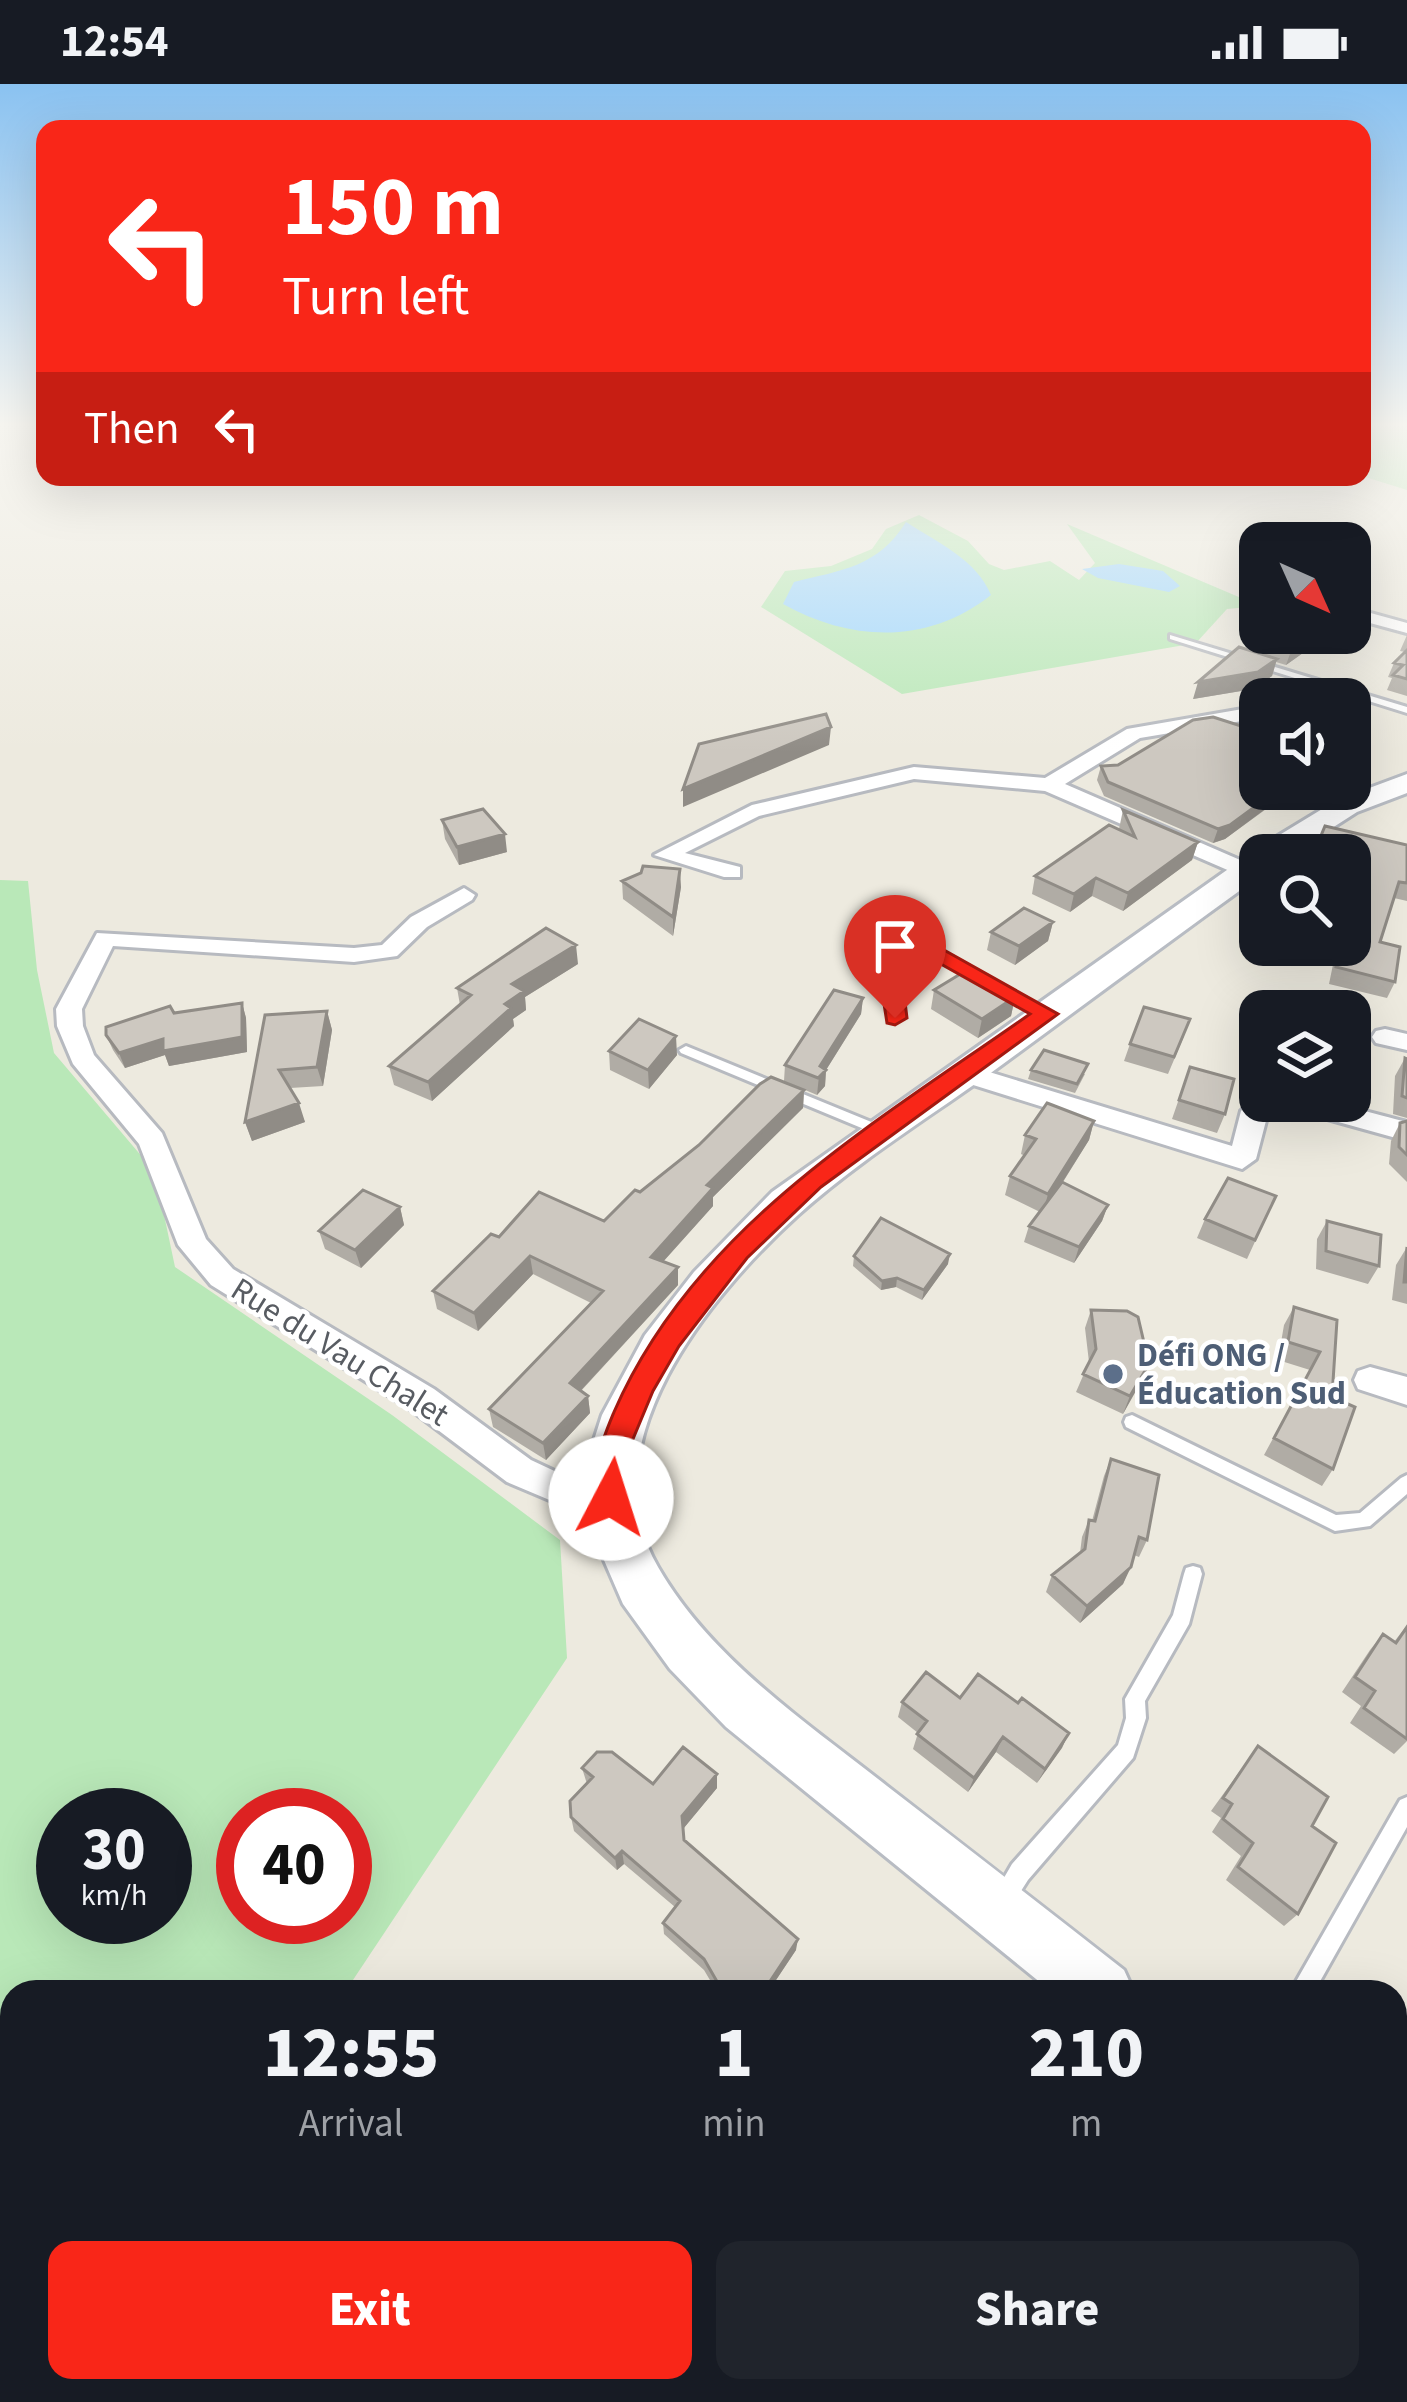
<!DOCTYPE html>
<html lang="en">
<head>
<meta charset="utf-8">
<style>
  :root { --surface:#171b24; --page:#20242c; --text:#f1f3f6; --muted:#9ea1a6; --accent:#f92618 }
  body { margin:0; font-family:"Source Sans 3",sans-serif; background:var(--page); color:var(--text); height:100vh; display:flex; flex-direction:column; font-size:45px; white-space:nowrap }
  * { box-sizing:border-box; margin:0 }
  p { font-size:39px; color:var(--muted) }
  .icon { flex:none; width:66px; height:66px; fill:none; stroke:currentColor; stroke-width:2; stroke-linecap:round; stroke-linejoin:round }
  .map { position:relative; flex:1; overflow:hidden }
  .sheet { position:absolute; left:0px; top:1896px; width:1407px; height:423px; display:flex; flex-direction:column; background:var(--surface); border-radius:36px 36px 0 0; box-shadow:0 12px 48px #0002 }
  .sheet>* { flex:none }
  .guide { position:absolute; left:36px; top:36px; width:1335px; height:366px; border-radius:24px; box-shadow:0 12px 48px #0002; background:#f92618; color:#fff; overflow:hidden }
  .needle { width:78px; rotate:135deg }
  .buttons { position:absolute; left:1239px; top:438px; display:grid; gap:24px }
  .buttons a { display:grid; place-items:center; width:132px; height:132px; border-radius:24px; background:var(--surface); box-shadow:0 12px 48px #0002; font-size:60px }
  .speed { position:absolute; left:36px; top:1704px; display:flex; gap:24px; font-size:60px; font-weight:700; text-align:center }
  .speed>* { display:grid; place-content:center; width:156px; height:156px; border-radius:50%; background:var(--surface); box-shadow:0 12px 48px #0002; line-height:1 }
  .speed small { font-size:30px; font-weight:400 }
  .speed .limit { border:18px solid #d22; background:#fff; color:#111 }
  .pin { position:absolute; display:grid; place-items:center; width:102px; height:102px; color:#fff; margin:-123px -51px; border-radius:50% 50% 50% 0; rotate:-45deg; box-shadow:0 0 12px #0007 }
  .pin .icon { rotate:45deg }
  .me { position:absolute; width:132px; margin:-66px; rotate:5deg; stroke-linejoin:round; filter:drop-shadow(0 0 9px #0008) }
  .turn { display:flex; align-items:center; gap:42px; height:252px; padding:0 48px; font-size:54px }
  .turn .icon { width:156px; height:156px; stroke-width:2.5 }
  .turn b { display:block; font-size:84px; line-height:102px }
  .then { display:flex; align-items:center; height:114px; padding:0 48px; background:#0003; gap:24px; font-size:45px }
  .eta { display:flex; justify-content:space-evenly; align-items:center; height:204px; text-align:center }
  .eta b { font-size:72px; font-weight:800; line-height:84px }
  .button { display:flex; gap:24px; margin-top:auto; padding:24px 48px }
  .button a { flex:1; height:138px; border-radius:24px; background:var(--accent); color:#fff; font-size:48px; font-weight:800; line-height:138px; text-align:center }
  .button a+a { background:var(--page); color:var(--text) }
  .status { display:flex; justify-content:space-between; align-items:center; height:84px; padding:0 60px; background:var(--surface); direction:ltr }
  .status svg { height:33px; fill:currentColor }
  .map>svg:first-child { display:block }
  .green { fill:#b9e8b8; fill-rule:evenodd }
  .water { fill:#9dd6ff }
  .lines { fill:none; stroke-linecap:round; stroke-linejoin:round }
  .lane-casing { stroke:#b7bac0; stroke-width:6 }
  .street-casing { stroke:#b7bac0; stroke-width:6 }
  .secondary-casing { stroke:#b8bcc3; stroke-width:6 }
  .lane { fill:#fff; fill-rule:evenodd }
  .street { fill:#fff; fill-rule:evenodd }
  .secondary { fill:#fff; fill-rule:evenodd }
  .wall { fill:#b0aca5 }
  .shaded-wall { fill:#908c86 }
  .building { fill:#cdc8c0; stroke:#908c86; stroke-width:3 }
  .route { fill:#f92618; stroke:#a21910; stroke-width:3 }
  .service-dot { fill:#5c6f8a; stroke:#fff; stroke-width:4.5 }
  .labels { text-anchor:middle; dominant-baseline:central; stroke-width:9; stroke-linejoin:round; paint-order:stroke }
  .street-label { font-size:33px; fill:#585c62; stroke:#fff }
  .service-label { font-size:33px; font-weight:bold; fill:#4e5e75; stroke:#fff; text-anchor:start }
</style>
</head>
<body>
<div class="status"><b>12:54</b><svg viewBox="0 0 49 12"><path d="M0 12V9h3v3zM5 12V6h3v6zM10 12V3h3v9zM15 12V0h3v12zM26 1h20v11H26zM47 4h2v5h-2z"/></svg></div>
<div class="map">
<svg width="1407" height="2318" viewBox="0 0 1407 2318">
  <rect width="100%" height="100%" fill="#edeadf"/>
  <path class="green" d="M1362 343H1407V406L1362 392Z
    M919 431 968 457 989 480 1004 486 1050 477 1079 496 1095 479 1067 440 1260 522 1227 525 1196 559 902 610 761 523 785 487 831 482 872 465 886 445Z
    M0 796 28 797 37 886 54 969 155 1088 175 1183 392 1331 560 1456 567 1574 345 1908H12V2068L0 2060ZM63 1731H165V1833H63ZM243 1731H345V1833H243Z
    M257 2307H610L618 2318H259Z"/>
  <path class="water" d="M906 438C937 458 977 476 991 511 928 561 851 558 783 520L794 498C842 486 878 483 906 438Z
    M1119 480 1163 487 1180 502 1169 508 1098 494 1082 485Z
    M0 2181 12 2188V2307H170L174 2318H0Z"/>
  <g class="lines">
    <g class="lane-casing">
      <path id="lane" d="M1170 551 1407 623V629L1170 555Z
        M907 868 947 870 1053 930 1047 934 1043 933 941 877 910 876 897 894 901 934 895 938 891 937 885 894 903 869Z
        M686 962 886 1044 888 1047 881 1052 876 1050 681 969 679 966Z
        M1132 1331 1336 1431 1360 1429 1401 1394 1407 1391V1410L1370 1442 1335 1447 1126 1343 1124 1338 1126 1333Z
        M1193 1482 1200 1484 1202 1490 1189 1540 1145 1617 1146 1634 1133 1674 1028 1796 1010 1824 1002 1827 994 1824 991 1816 1012 1780 1118 1661 1126 1634 1125 1615 1173 1531 1184 1490 1186 1484Z
        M1407 1713V1743L1314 1908H1290L1400 1716Z"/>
    </g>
    <g class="street-casing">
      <path id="street" d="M1356 525 1407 539V549L1359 536 1350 539V526Z
        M1317 549H1338L1320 560 1311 555Z
        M1260 622V634L1140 654 1065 700 1254 782V792L1246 794 1045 707 914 695 759 732 685 769 740 783V793H724L654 771 752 721 914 683 1045 694 1127 645Z
        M464 804 475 811 472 816 427 843 397 872 354 878 113 862 82 925 83 942 94 971 162 1049 206 1155 233 1185 434 1305 531 1376 563 1391 623 1404 629 1415 623 1426 611 1430 559 1420 507 1398 410 1325 211 1201 178 1161 139 1060 73 980 57 942 56 925 97 849 354 864 382 861 411 833Z
        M1385 945 1407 950V966L1376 959 1372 953 1376 947Z
        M963 980 1232 1062 1241 1027C1266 997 1369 1028 1406 1038L1407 1050 1396 1054 1324 1034 1272 1030 1267 1033 1256 1075 1242 1085 954 995 950 989Z
        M1370 1283 1407 1293V1321L1358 1305 1354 1296 1358 1287Z"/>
    </g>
    <g class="secondary-casing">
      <path id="secondary" d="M1407 690V709L1357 728 1290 771H1260V792C1174 854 1089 917 1003 980 936 1029 860 1075 798 1131 710 1211 586 1360 658 1483 711 1575 806 1638 887 1702 966 1763 1045 1824 1124 1886L1134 1908H1052L726 1643 670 1585 623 1520 594 1453 586 1408 587 1378 602 1331 645 1251 694 1188 772 1108 1258 764 1337 716Z
        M1395 2101 1407 2106V2180L1395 2175Z"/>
    </g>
    <use href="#lane" class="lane"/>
    <use href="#street" class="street"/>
    <use href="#secondary" class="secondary"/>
  </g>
  <path class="wall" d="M1407 551V612L1387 606 1392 594 1388 593 1394 579 1405 568 1400 567Z
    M1251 555 1310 564 1286 581 1276 578 1272 592 1253 605 1193 615 1248 565Z
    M1118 681 1260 705H1331L1317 716 1291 707 1225 755 1213 759 1104 712 1097 696 1101 682Z
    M1123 726 1198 758 1192 776 1123 827 1092 812 1070 828 1032 810 1035 792 1119 745Z
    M442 736 507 768 459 781 445 755Z
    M1407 761V817L1394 814 1380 858 1395 898 1387 914 1329 900 1337 861H1350Z
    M622 797 681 803 673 852 623 815Z
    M1053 838 1048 857 1015 881 987 866 991 848Z
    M578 880 525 913 526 926 513 935 514 942 432 1017 394 1001 389 982 460 921 457 904Z
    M934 906 1015 913 1011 932 978 954 931 925Z
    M863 914 861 930 826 986 825 1002 817 1011 784 997 785 981Z
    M242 919 246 934 247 968 169 982 165 971 125 984 113 966 106 951 174 929Z
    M327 927 332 946 323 1002 290 1004 305 1038 252 1057 245 1038 265 931Z
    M1184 952 1168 990 1124 977 1130 960Z
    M609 967 677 971 649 1005 610 986Z
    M1405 974 1407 975V1034L1393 1030 1395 992Z
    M1190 983 1225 1030 1217 1049 1172 1035Z
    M1031 986 1085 990 1075 1009 1028 995Z
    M804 1006 803 1024 713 1113V1122L663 1178 678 1183V1201L581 1307 588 1312 590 1329 546 1376 493 1343 489 1325 591 1219 533 1190 478 1247 437 1225 433 1207 499 1153 604 1137 640 1108Z
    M1094 1037 1089 1056 1063 1098 1108 1121 1102 1137 1074 1179 1024 1158 1029 1142 1040 1128 1005 1111 1010 1092 1025 1072 1021 1070 1025 1051Z
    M1407 1037V1098L1389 1080 1391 1057 1400 1039Z
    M1276 1112 1247 1175 1197 1154 1205 1135Z
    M400 1123 404 1141 361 1184 325 1165 319 1147Z
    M1327 1137 1379 1182 1368 1200 1316 1185 1317 1155Z
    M1407 1163V1220L1392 1216 1396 1181Z
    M854 1172 948 1180 922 1216 896 1203 881 1206 853 1182Z
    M1294 1223 1337 1236 1332 1313 1333 1385 1322 1402 1264 1371 1310 1286 1278 1276 1284 1241Z
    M1091 1226 1149 1280 1123 1330 1076 1308 1089 1278 1085 1244Z
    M1111 1375 1147 1456 1139 1473 1134 1471 1123 1500 1080 1539 1046 1508 1052 1491 1080 1469 1082 1453 1089 1436 1092 1437 1104 1392Z
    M1407 1541V1657L1394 1670 1350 1639 1361 1622 1342 1608 1370 1566 1383 1550 1394 1558Z
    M960 1614 1018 1619 1069 1649 1037 1699 996 1668 968 1708 913 1665 918 1649 898 1633 902 1618Z
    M1258 1662 1312 1742 1298 1830 1284 1842 1226 1796 1241 1772 1212 1748 1221 1734 1211 1727Z
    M582 1684 653 1700 717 1690V1704L683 1745 684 1756 796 1866 768 1908H717L704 1886 664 1850 663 1839 675 1823 624 1780 617 1786 574 1747 571 1733 587 1700Z
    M1094 2307H1217L1230 2318H1089Z"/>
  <path class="shaded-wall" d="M1315 549 1310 564 1286 581 1291 567Z
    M1277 575 1272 592 1253 605 1193 615 1198 598Z
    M831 643 829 661 683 723V705Z
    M1279 705H1292L1225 755 1213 759 1218 745Z
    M1322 705H1331L1317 716Z
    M505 750 507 768 459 781 457 763Z
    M1198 758 1192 776 1123 827 1128 809Z
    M680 785 681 803 673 852V833Z
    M1096 794 1092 812 1070 828 1074 810Z
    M1053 838 1048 857 1015 881 1019 862Z
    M576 861 578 880 525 913 526 926 513 935 514 942 432 1017 428 998 505 920 512 900Z
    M1015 913 1011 932 978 954 982 935Z
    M863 914 861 930 826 986 825 1002 817 1011 820 982Z
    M242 919 246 934 247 968 169 982 165 971 125 984 119 969Z
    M327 927 332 946 323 1002 317 983Z
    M676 952 677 971 649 1005 648 986Z
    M804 1006 803 1024 713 1113V1122L651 1191V1173L707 1101Z
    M299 1019 305 1038 252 1057 245 1038Z
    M1094 1037 1089 1056 1043 1129 1048 1110Z
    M1108 1121 1102 1137 1074 1179 1079 1163Z
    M400 1123 404 1141 361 1184 355 1166Z
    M950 1170 948 1180 922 1216 924 1206Z
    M530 1172 533 1190 478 1247 474 1229Z
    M678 1183V1201L572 1316 570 1299Z
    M897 1194 896 1203 881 1206 882 1197Z
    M1149 1280 1141 1298 1123 1330 1130 1312Z
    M588 1312 590 1329 546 1376 543 1359Z
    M1131 1483 1123 1500 1080 1539 1087 1522Z
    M1069 1649 1062 1664 1037 1699 1045 1685Z
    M1003 1653 996 1668 968 1708 974 1694Z
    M717 1690V1704L683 1745 682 1732Z
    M622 1767 624 1780 617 1786 615 1774Z
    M798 1855 796 1866 768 1908H763Z"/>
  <path class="building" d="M1260 547V549H1315L1291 567 1251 555Z
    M1239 563 1277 575 1258 588 1198 598Z
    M1407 566V595L1393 591 1403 581 1394 579Z
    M826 630 831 643 683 705 699 660Z
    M1213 633 1260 648V705H1279L1230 741 1218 745 1108 698 1101 682 1118 681 1193 636Z
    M483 725 505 750 457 763 442 736Z
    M1123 726 1198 758 1128 809 1096 794 1074 810 1035 792 1109 741 1135 753Z
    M1325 742 1407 761V799L1399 798 1380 858 1400 863 1395 898 1336 883 1340 861H1350V771H1313Z
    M643 782 680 785 673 833 622 797 641 789Z
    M1024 824 1053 838 1019 862 991 848Z
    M546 844 576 861 512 900 524 907 505 920 511 924 428 998 389 982 471 911 457 904Z
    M967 886 1015 913 982 935 934 906Z
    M834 906 863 914 820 982 826 986 818 994 785 981Z
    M242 919V953L163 967V955L119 969 106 951V943L170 922 174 929Z
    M1144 923 1190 935 1174 973 1130 960Z
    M327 927 317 983 279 986 299 1019 245 1038 265 931Z
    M639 935 676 952 648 986 609 967Z
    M1044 966 1088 980 1077 1000 1031 986Z
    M1405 974 1407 975V1014L1402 1012Z
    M1190 983 1234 995 1225 1030 1179 1016Z
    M771 993 804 1006 707 1101 713 1104 651 1173 678 1183 570 1299 588 1312 543 1359 489 1325 603 1207 530 1172 474 1229 433 1207 491 1150 499 1153 539 1108 604 1137 635 1106 640 1108 699 1061 760 1000Z
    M1047 1019 1094 1037 1048 1110 1010 1092 1036 1055 1025 1051Z
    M1407 1037V1071L1399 1063 1400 1039Z
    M1228 1094 1276 1112 1255 1156 1205 1135Z
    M1062 1098 1108 1121 1079 1163 1029 1142Z
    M363 1106 400 1123 355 1166 319 1147Z
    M881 1134 950 1170 924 1206 897 1194 882 1197 854 1172Z
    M1327 1137 1381 1151 1379 1182 1326 1167Z
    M1407 1163V1198H1404Z
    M1294 1223 1337 1236 1332 1313 1355 1323 1333 1385 1274 1354 1320 1268 1288 1258Z
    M1091 1226 1127 1227 1138 1233 1149 1280 1130 1312 1083 1290 1096 1265Z
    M1111 1375 1159 1391 1147 1456 1139 1453 1131 1483 1087 1522 1052 1491 1085 1465 1089 1436 1095 1437Z
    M1407 1543V1655L1364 1624 1375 1607 1355 1593 1383 1550 1396 1559Z
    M926 1588 960 1614 978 1590 1018 1619 1022 1614 1069 1649 1045 1685 1003 1653 974 1694 917 1650 927 1637 902 1618Z
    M1258 1662 1328 1713 1312 1742 1336 1759 1298 1830 1238 1783 1253 1759 1223 1735 1232 1720 1223 1714Z
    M683 1663 717 1690 682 1732 684 1756 798 1855 763 1908H727L719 1901 704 1875 663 1839 680 1817 622 1767 615 1774 571 1733 570 1717 593 1693 582 1684 597 1668H612L653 1700Z
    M1100 2307H1217L1230 2318H1094Z"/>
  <linearGradient id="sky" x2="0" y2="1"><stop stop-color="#8ac2f1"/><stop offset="0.51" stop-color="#f7f6f1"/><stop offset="1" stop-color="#f7f6f1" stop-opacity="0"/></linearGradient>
  <rect width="1407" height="668" fill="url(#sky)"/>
  <path class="route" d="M944 866 1058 930 821 1103 747 1174 679 1262 653 1307 628 1367 627 1414 623 1424 611 1429 600 1424C586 1394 602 1357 614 1328 694 1144 872 1041 1030 930L939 879H913L902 894 907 934 895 941 887 939 880 894 899 867Z"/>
  <circle class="service-dot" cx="1113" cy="1290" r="12"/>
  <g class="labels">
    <g class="street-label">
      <text transform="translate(340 1268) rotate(32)">Rue du Vau Chalet</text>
    </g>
    <g class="service-label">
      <text x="1137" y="1271">Défi ONG /<tspan x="1137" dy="38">Éducation Sud</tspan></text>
    </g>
  </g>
</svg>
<div class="buttons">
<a><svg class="needle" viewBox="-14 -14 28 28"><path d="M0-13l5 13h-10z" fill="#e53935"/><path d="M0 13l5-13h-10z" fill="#9ea1a6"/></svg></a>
<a><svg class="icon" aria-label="sound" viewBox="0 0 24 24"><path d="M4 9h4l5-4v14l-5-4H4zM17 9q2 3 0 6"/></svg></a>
<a><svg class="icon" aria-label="search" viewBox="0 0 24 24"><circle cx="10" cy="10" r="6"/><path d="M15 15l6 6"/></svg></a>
<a><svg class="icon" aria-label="layers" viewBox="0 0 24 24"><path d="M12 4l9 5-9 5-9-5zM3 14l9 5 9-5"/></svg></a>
</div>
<div class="speed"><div>30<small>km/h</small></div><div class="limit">40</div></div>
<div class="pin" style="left:895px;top:934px;background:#d93025"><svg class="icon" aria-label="arrive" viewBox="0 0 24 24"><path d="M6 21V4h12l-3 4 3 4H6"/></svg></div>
<svg class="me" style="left:611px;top:1414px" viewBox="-20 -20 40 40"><circle r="19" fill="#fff"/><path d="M0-13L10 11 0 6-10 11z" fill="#f92618"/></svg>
<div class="guide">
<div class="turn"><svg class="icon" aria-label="left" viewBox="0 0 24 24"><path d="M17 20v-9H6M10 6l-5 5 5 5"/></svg><div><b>150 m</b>Turn left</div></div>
<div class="then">Then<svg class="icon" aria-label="left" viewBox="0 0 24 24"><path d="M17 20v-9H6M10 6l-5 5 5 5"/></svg></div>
</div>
<section class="sheet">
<div class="eta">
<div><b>12:55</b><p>Arrival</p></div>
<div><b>1</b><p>min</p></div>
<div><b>210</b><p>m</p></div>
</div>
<div class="button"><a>Exit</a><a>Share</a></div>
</section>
</div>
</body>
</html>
